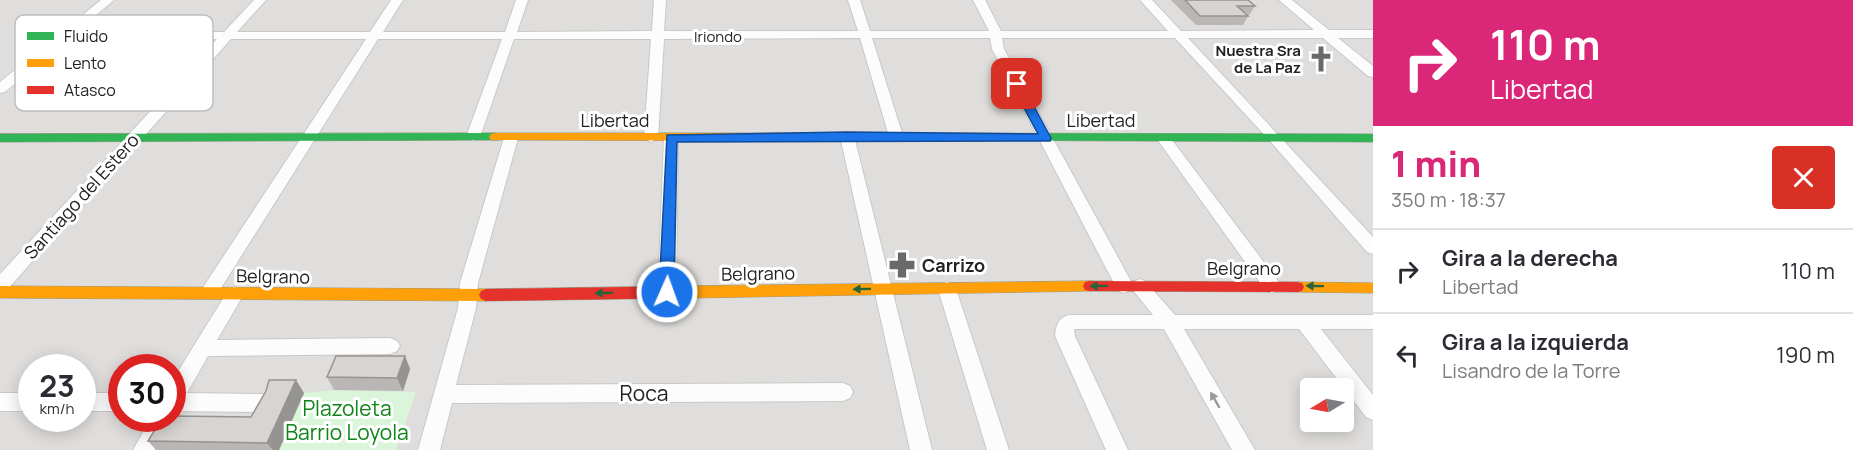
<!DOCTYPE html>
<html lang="es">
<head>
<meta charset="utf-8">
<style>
  :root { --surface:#fff; --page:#f2f2f3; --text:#2b2b33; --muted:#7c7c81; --line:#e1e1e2; --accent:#db2777 }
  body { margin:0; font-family:Manrope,sans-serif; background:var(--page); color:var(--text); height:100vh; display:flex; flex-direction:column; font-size:22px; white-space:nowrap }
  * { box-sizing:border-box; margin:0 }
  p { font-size:20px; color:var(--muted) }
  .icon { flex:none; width:33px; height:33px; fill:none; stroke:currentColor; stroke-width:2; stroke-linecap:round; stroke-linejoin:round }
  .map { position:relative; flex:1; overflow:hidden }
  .panel { display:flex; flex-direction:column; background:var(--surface); width:480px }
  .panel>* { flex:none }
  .guide { background:#db2777; color:#fff; overflow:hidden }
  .needle { width:39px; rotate:260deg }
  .controls { position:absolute; left:1300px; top:378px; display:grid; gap:12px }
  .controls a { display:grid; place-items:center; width:54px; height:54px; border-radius:6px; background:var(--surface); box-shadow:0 3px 15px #0003; font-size:30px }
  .speed { position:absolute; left:18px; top:354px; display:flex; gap:12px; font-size:30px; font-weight:700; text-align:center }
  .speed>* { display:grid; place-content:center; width:78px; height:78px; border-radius:50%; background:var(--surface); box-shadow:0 3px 15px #0003; line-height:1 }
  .speed small { font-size:15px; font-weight:400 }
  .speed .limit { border:9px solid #d22; background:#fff; color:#111 }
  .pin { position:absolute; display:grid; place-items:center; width:51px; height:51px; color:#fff; margin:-26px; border-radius:12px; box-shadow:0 3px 9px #0006 }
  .me { position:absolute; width:66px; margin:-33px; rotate:2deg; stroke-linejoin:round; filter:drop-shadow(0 0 4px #0008) }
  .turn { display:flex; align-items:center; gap:21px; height:126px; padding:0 18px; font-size:27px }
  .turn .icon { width:78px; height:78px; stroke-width:2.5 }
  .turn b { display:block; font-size:42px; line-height:51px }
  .round { display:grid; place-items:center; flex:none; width:63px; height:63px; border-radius:6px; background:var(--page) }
  .summary { display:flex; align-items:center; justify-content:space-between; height:102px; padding:0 18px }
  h1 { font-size:36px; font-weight:800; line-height:45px; color:var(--accent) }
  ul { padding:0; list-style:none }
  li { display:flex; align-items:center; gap:18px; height:84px; padding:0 18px; border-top:2px solid var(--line) }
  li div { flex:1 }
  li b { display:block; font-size:22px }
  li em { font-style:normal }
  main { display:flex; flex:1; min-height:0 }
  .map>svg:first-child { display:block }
  .residential { fill:#dfdedc; fill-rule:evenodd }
  .park { fill:#daf5da }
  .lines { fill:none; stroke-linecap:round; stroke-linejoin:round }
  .street-casing { stroke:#c9c8c7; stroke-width:2 }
  .fast-casing { stroke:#999a82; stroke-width:1 }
  .slow-casing { stroke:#999a82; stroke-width:1 }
  .jam-casing { stroke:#999a82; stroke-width:1 }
  .street { fill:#fdfcfc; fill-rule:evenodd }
  .fast { fill:#30b455; fill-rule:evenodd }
  .slow { fill:#ff9f0a; fill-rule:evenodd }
  .jam { fill:#e5322d; fill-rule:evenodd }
  .wall { fill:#b9b6b5 }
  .shaded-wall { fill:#969493 }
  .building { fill:#d7d4d2; stroke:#969493; stroke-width:1.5 }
  .oneway { fill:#286439 }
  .oneway2 { fill:#9a9a9a }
  .route { fill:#1a73e8; stroke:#114b97; stroke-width:1.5 }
  .labels { text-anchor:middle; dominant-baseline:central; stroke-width:6; stroke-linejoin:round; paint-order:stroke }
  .far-street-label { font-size:15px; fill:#222; stroke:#fff }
  .far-poi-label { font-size:15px; font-weight:bold; fill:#222; stroke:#fff; text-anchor:end }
  .street-label { font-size:18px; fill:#222; stroke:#fff }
  .poi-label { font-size:18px; font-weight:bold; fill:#222; stroke:#fff; text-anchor:start }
  .near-street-label { font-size:21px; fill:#222; stroke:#fff }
  .near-park-label { font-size:21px; fill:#0c8416; stroke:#fff }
  .key { fill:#fff; stroke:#bdbdbd; stroke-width:1.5 }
  .key-label { font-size:16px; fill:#222 }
</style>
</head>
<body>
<main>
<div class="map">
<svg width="1373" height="450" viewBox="0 0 1373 450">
  <rect width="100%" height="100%" fill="#f0eeeb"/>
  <path class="residential" d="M0 0H1373V450H0ZM32 368H82V418H32ZM122 368H172V418H122ZM1311 388H1344V422H1311Z"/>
  <path class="park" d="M334 390 416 392 396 450H279L304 393Z"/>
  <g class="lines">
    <g class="street-casing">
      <path id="street" d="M101 0H114L76 32H224L254 0H266L237 32H370L391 0H403L383 32H505L516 0H528L517 32 652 31 654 0H666L664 31H858L848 0H860L870 31H989L973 0H985L1001 31H1168L1140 0H1152L1181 31 1314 30 1279 0H1292L1329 30H1373V38H1338L1373 66V77L1368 76 1323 38H1188L1373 237V254L1367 252 1270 141 1175 38H1002L1004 49 1132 283 1139 279 1145 281 1175 315H1373V329H1321L1373 395V420L1366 417 1299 329H1184L1255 450H1232L1164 329H1074L1075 336 1128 450H1106L1055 336C1056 325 1058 318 1069 315H1153L1132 289 1124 293 1118 291 992 49 990 38H872L903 136 896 140 889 136 860 38 664 39 658 138 651 142 644 138 651 39H514L480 137 473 141 466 137 502 39H378L216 296 210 298 204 296 201 291 204 286 366 39H231L6 291 0 293V274L217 39 67 40 5 92 0 93V82Z
        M847 132 854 136 932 450H910L840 136Z
        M511 134 518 138 478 283 476 308 456 385 843 383 850 386 853 392 850 398 843 401 452 403 440 450H418L458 308 460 283 504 138Z
        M671 134 678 138 676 293 673 298 667 300 661 298 658 293 664 138Z
        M1164 135 1169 136 1278 281 1281 286 1278 291 1272 293 1266 291 1157 139Z
        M947 282 953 284 956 289 1009 450H987L938 289 941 284Z
        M235 287 241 289 244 294 217 340 390 338 397 341 400 346 397 351 390 354 208 356 187 393 262 394 269 397 272 403 269 409 262 412 172 411V381L229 289Z
        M0 393H32V411H0Z
        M82 393H122V411H82Z
        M151 418H172L155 450H133Z"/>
    </g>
    <g class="fast-casing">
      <path id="fast" d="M495 133 499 134 501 137 499 140 0 142V134Z
        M906 133 1373 134V142L902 140 900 137 902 134Z"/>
    </g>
    <g class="slow-casing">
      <path id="slow" d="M495 133H906L912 137 906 141 491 140 489 137 491 134Z
        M1090 281 1095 282 1097 286 1095 290 1090 291 690 298 685 296 683 292 685 288 690 286Z
        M1297 282 1373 283V293L1297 292 1292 291 1290 287 1292 283Z
        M0 286 486 289 491 291 493 295 491 299 486 301 0 298Z"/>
    </g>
    <g class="jam-casing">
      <path id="jam" d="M1090 281 1297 282 1302 283 1304 287 1302 291 1297 292 1090 291 1085 290 1083 286 1085 282Z
        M690 286 695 288 697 292 695 296 690 298 486 301 481 299 479 295 481 291 486 289Z"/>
    </g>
    <use href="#street" class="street"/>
    <use href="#fast" class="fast"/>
    <use href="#slow" class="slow"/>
    <use href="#jam" class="jam"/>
  </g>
  <path class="wall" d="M1171 0H1248L1255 6 1249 15H1248V16L1243 25H1196Z
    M405 356 410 369 403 391 334 390 327 377Z
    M266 391 304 393 279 450H156L148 441 251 417Z"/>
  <path class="shaded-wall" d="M405 356 410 369 403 391 397 378Z
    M296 380 304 393 279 450H273L267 443Z"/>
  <path class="building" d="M1185 0H1248L1255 6H1237L1248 16H1200Z
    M336 356H405L397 378 327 377Z
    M269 380H296L267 443 148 441 162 418H172V416L251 417 266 391Z"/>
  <defs><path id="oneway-solid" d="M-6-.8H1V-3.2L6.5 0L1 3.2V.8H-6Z" transform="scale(1.5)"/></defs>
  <g class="oneway">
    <use href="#oneway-solid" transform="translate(1099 286) rotate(179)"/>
    <use href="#oneway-solid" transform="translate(1315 286) rotate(-179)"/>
    <use href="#oneway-solid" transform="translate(862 289) rotate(179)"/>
    <use href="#oneway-solid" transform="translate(604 293) rotate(179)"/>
  </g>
  <use class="oneway2" href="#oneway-solid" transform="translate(1215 400) rotate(-120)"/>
  <path class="route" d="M1017 81 1022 84 1051 138 1050 141 677 142 674 292 672 296H661L659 292 667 135 847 132 1038 134 1011 84Z"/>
  <defs>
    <g id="church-bare" transform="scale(2.07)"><path d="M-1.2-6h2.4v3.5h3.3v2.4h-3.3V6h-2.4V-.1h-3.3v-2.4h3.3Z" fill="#6a6968" stroke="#fff" stroke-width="2.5" paint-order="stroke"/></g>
    <g id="pharmacy-bare" transform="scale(2.07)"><path d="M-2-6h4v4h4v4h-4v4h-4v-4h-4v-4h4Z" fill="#6a6968" stroke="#fff" stroke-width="2.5" paint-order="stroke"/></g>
  </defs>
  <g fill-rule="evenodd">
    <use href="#church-bare" x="1321" y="59"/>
    <use href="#pharmacy-bare" x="902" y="265"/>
  </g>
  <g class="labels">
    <g class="far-street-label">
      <text x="718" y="36">Iriondo</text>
    </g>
    <g class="far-poi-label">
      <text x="1301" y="50">Nuestra Sra<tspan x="1301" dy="17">de La Paz</tspan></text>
    </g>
    <g class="street-label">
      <text x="615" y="120">Libertad</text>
      <text x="1101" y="120">Libertad</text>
      <text transform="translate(81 196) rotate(-48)">Santiago del Estero</text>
      <text x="1244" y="268">Belgrano</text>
      <text transform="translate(758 273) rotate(-1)">Belgrano</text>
      <text transform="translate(273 276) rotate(1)">Belgrano</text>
    </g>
    <g class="poi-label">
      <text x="922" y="265">Carrizo</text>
    </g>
    <g class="near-street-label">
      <text x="644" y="393">Roca</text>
    </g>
    <g class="near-park-label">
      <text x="347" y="408">Plazoleta<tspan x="347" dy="24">Barrio Loyola</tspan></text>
    </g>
  </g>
  <rect x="15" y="15" width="198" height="96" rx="9" class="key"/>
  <rect x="27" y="32" width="27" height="8" fill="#30b455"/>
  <rect x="27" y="59" width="27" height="8" fill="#ff9f0a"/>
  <rect x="27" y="86" width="27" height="8" fill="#e5322d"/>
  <g class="key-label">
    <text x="64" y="42">Fluido</text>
    <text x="64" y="69">Lento</text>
    <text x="64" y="96">Atasco</text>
  </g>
</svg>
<div class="controls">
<a><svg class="needle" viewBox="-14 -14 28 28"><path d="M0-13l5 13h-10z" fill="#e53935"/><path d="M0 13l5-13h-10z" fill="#7c7c81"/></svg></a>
</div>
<div class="speed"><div>23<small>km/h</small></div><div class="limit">30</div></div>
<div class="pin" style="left:1017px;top:84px;background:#d93025"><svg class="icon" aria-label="arrive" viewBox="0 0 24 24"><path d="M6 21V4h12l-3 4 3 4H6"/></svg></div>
<svg class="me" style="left:667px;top:292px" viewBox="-20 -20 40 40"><circle r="17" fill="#1a73e8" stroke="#fff" stroke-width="3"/><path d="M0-11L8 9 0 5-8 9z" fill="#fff"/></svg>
</div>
<section class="panel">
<div class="guide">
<div class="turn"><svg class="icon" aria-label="right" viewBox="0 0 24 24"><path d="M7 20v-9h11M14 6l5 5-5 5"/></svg><div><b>110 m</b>Libertad</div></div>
</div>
<div class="summary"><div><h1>1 min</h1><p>350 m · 18:37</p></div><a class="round" style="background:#d93025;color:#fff"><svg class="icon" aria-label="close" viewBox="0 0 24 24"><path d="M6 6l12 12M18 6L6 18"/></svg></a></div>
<ul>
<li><svg class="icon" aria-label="right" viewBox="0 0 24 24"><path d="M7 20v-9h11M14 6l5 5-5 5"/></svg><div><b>Gira a la derecha</b><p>Libertad</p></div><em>110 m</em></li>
<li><svg class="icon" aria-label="left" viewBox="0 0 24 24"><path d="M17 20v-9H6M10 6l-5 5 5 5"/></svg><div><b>Gira a la izquierda</b><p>Lisandro de la Torre</p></div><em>190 m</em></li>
</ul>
</section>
</main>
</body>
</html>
